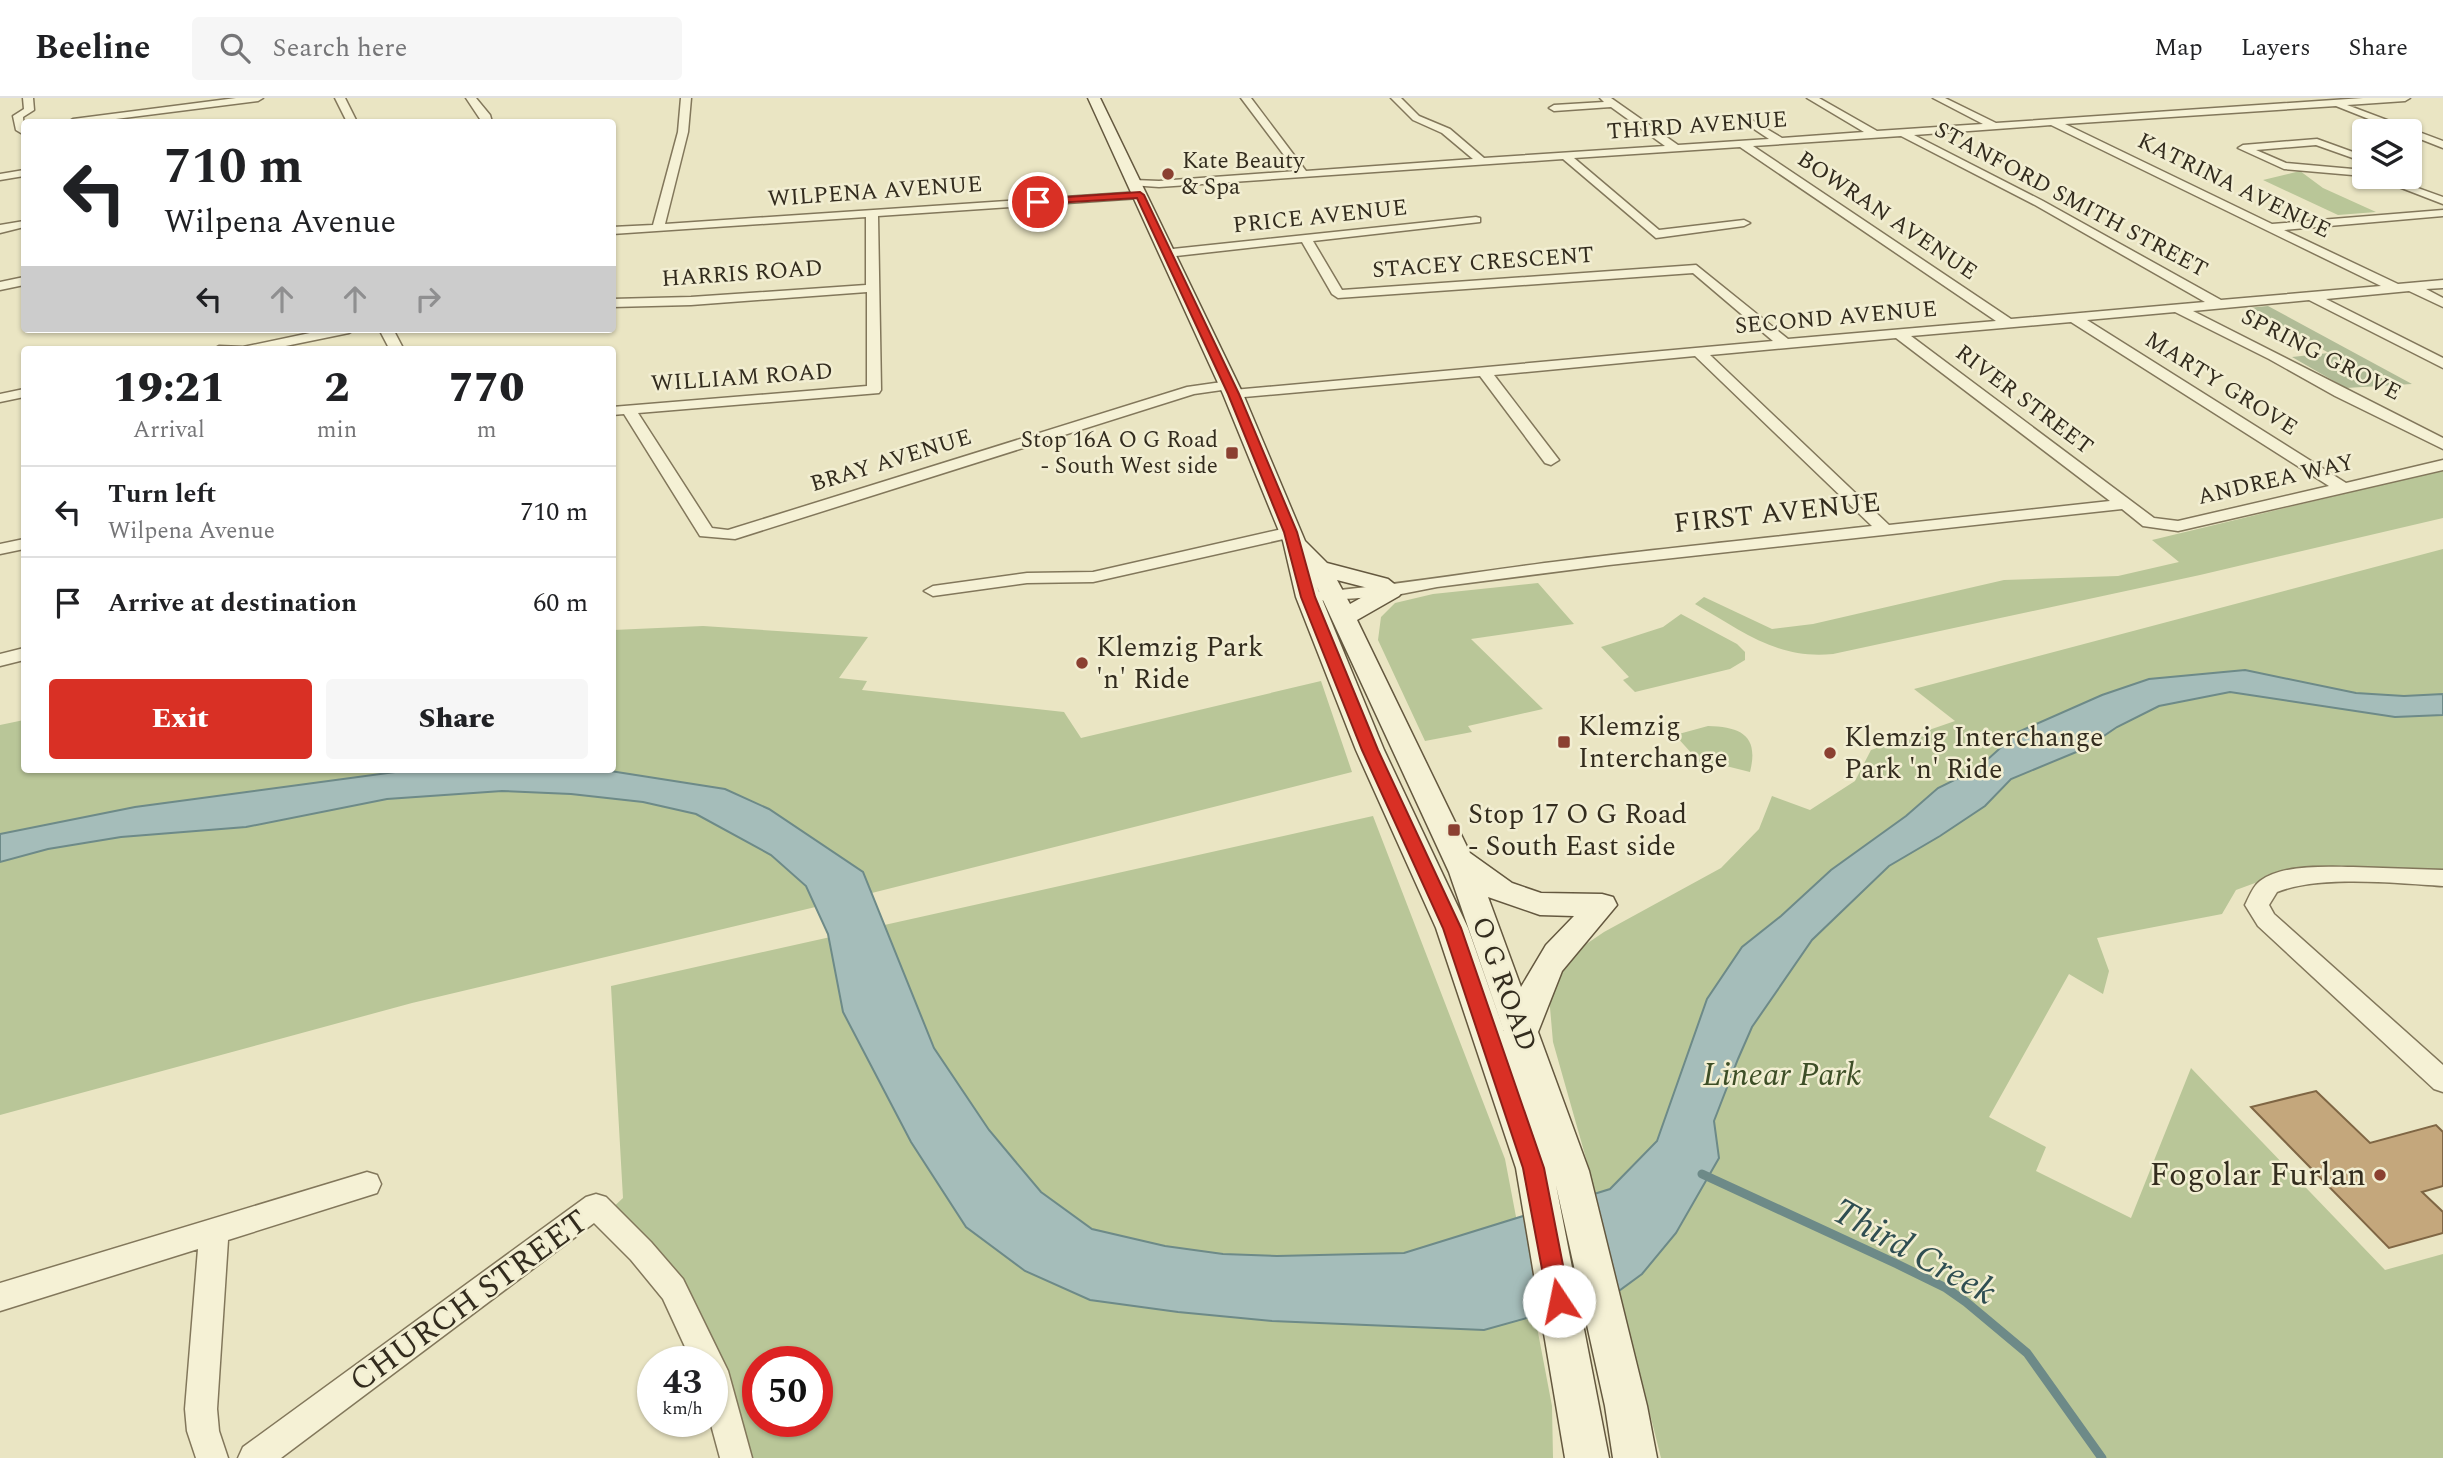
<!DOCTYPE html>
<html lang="en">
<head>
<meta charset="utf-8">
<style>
  :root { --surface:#fff; --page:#f6f6f6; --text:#202124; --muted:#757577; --line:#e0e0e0; --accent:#d93025 }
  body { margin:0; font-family:Spectral,serif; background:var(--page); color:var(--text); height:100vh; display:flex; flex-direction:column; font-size:26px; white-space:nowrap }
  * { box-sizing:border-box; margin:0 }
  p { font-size:23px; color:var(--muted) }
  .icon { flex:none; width:38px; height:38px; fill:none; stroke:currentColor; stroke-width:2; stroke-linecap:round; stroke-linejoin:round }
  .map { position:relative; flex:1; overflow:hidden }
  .side { position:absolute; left:21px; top:248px; width:595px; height:427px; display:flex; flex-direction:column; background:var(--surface); border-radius:7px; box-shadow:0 2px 5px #0004 }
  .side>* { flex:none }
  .hud { position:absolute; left:21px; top:21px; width:595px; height:214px; border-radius:7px; box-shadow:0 2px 5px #0004; background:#fff; color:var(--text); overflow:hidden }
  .controls { position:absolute; left:2352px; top:21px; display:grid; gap:14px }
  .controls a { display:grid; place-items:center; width:70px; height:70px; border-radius:7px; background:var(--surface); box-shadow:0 2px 5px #0004; font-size:35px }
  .speed { position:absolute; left:637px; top:1248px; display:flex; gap:14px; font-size:35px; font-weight:700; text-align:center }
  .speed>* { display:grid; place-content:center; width:91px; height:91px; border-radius:50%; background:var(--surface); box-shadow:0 2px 5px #0004; line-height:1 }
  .speed small { font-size:18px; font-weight:400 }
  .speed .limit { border:10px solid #d22; background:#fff; color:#111 }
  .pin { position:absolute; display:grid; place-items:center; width:60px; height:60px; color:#fff; margin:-30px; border:4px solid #fff; border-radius:50%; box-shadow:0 2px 7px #0007 }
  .me { position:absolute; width:77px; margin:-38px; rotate:349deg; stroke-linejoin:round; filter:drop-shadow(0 0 5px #0008) }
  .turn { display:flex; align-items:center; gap:24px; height:147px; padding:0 28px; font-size:32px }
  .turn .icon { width:91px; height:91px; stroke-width:2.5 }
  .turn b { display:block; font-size:49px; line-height:60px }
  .lanes { display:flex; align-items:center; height:66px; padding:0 28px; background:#0003; justify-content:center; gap:35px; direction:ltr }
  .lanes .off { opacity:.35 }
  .eta { display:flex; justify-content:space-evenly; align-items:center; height:119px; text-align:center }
  .eta b { font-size:42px; font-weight:800; line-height:49px }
  .action { display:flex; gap:14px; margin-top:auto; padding:14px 28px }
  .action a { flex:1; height:80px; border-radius:7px; background:var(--accent); color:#fff; font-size:28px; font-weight:800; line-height:80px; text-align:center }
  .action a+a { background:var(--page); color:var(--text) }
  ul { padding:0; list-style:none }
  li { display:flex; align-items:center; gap:21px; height:91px; padding:0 28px; border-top:2px solid var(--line) }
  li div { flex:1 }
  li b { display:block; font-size:26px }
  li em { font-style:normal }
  header { display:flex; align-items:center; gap:42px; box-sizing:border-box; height:98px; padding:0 35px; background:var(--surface); border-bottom:2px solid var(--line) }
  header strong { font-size:33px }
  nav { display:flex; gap:38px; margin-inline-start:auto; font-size:24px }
  .search { width:490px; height:63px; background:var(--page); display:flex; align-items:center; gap:18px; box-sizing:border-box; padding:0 24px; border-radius:7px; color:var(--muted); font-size:26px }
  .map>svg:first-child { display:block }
  .green { fill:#b9c698; fill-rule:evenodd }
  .cemetery { fill:#b1bc97 }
  .water { fill:#a5bdba; stroke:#6d8a88; stroke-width:2 }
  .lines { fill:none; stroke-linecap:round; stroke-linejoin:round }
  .stream { stroke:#6d8a88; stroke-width:9 }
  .building { fill:#c4a77c; stroke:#7f6644; stroke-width:2 }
  .minor-casing { stroke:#82775b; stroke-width:3 }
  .secondary-casing { stroke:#64583f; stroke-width:3 }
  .minor { fill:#f5f1d5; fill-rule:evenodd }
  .secondary { fill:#f5f1d5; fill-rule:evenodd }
  .route { fill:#d93025; stroke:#8d1f18; stroke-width:2 }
  .poi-dot { fill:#8b4031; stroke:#f2eed2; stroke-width:2.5 }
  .labels { text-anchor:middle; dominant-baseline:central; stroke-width:5; stroke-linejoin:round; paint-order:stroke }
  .far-street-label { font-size:23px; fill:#332c1e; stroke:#f2eed2 }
  .far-poi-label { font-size:23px; fill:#332c1e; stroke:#f2eed2; text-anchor:start }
  .street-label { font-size:28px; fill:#332c1e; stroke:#f2eed2 }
  .poi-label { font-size:28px; fill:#332c1e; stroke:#f2eed2; text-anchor:start }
  .near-park-label { font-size:33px; font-style:italic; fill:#3d4e27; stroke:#f2eed2 }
  .near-poi-label { font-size:33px; fill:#332c1e; stroke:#f2eed2; text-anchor:end }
  .near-street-label { font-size:33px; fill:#332c1e; stroke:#f2eed2 }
  .near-water-label { font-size:37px; font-style:italic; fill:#2f4e52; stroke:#f2eed2 }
</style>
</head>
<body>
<header>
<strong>Beeline</strong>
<div class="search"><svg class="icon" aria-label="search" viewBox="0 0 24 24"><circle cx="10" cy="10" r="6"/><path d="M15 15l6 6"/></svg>Search here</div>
<nav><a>Map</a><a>Layers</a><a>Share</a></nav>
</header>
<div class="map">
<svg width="2443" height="1360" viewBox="0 0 2443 1360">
  <rect width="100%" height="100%" fill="#eae5c3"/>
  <path class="green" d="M2300 73 2323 90 2376 114 2338 117 2263 82Z
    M2443 372V420L2200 477 1833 556C1777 562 1741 532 1695 506L1704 499 1772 531 1813 526 2004 482 2118 478 2179 464 2152 442Z
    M2443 451V777L2274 778 2236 792 2222 816 2097 840 2109 873 2103 896 2069 876 1989 1019 2046 1049 2036 1073 2131 1120 2191 970 2385 1172 2443 1156V1360H1661L1589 1071 1553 944 1549 898 1564 861 1604 834 1721 770 1759 731 1772 698 1810 712 1855 683 1871 652 1955 623 1914 591Z
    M1538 485 1574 526 1471 541 1543 611 1468 628 1472 634 1425 643 1378 542 1381 519 1395 505 1433 496Z
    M1681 516 1737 546 1745 554V562L1730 571 1635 594 1623 582 1629 579 1601 549 1663 529Z
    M703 528 868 539 839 580 867 583 862 592 1064 614 1081 640 1321 583 1352 674 828 806 412 905 0 1017V627L24 622V672H612L613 532Z
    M1708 628C1742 629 1759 638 1750 674L1726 668 1704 669 1675 637Z
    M1373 718 1505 1061 1552 1308 1553 1360H745L710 1255 608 1114 623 1100 611 888ZM758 1264H817V1323H758Z"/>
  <path class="cemetery" d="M2268 208 2412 286 2346 290 2292 259 2329 255 2248 210Z"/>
  <path class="water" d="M2245 572 2356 595 2404 598 2443 596V617L2395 619 2230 594 2159 608 2117 629 2086 650 2011 681 1985 708 1940 738 1889 768 1812 842 1752 929 1738 961 1714 1023 1719 1060 1676 1135 1642 1176 1616 1195 1484 1232 1272 1223 1178 1214 1090 1202 1025 1173 966 1129 911 1044 843 914 828 836 806 788 771 757 696 716 643 704 571 696 502 693 387 701 246 729 121 739 48 751 0 764V736L135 709 410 672H604L725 691 769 711 863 774 934 950 989 1032 1041 1094 1092 1131 1165 1148 1223 1156 1277 1158 1404 1155 1610 1091 1657 1043 1707 901 1742 849 1781 818 1831 772 1906 718 1938 690 1977 671 2018 634 2102 597 2149 581Z"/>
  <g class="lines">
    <path class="stream" d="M1702 1076 1897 1166 1946 1190 1966 1204 2027 1255 2102 1360"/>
  </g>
  <path class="building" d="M2316 993 2370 1045 2436 1027 2443 1034V1088L2422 1094 2443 1114V1135L2389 1150 2251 1009Z"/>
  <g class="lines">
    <g class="minor-casing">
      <path id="minor" d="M23 0H33L34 12 23 19 24 34 21 35 16 32 13 18 24 11Z
        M236 0H263L258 3 92 24H68L73 21Z
        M335 0H345L357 24H347Z
        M466 0H476L490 17 492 24H482Z
        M681 0H691L688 34 665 126 1140 94 1146 97 1140 100 878 118 881 292 879 295 638 315 712 430 728 432 1187 289 1229 283 1236 287 1229 291 1194 296 735 441 700 438 624 316 612 317V309L867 288V194L691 207 612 209V201L691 199 866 187V119L612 136V129L653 127 678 34Z
        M1241 0H1251L1306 73 1473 61 1442 35 1413 22 1391 0H1401L1419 18 1450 31 1484 60 1665 48 1611 9 1554 13 1549 10 1554 7 1604 4 1600 0H1611L1678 47 1769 41 1742 23 1740 21 1745 18 1782 40 1864 34 1807 0H1819L1877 33 1983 26 1933 0H1945L1996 25 2363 0H2410L2405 3 2347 7 2443 43V50L2410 37V33H2399L2336 8 2065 26 2272 126 2443 112V118L2284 132 2398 186 2443 182V190L2426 191 2443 200V209L2409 193 2326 201 2443 260V270L2309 202 2193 213 2443 340V351L2335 298 2269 261 2175 214 2087 222 2346 385 2443 362V372L2178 433 2143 428 2122 411 1609 467 1437 489 1391 498 1313 503 1310 499 1319 494C1400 487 1480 473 1561 463 1664 450 1768 440 1872 428L1695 258 1494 277 1559 362 1551 367 1545 365 1480 278 1233 300 1226 296 1233 292 1773 243 1693 175 1338 200 1332 196 1302 144 1167 159 1161 155 1163 152 1476 119 1480 120V124L1313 143 1342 192 1696 167 1788 241 1996 223 1740 49 1574 60 1659 132 1744 122 1750 125 1744 128 1656 140 1563 61 1159 89 1130 87V83L1134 82 1159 83 1296 73ZM2051 27 2381 188 2221 202 2043 103 1914 37ZM1901 38 2035 107 2205 204 2011 221 1753 48ZM2071 224 2329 388 2178 423 2154 420 1911 238ZM1896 240 2110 403 1889 427 1710 257Z
        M2317 41 2364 58V64L2316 47 2256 52 2286 65 2364 72V78L2284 71 2238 50 2243 47Z
        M24 72V78L0 82V76Z
        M2373 79H2387L2443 99V106Z
        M24 123V129L0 135V127Z
        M24 179V187L0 192V184Z
        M329 231H356L349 235 266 252H212L219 248 243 249Z
        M379 231H393L404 252H390Z
        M24 291V299L0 304V296Z
        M1291 429 1297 430 1299 434 1297 438 1093 484 1027 485 933 498 924 493 933 488 1027 475 1093 474Z
        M24 441V451L0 456V446Z
        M24 550V562L0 568V556Z
        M2353 769 2443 772V788C2397 785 2319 777 2277 794L2269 807 2274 816 2443 967V994L2434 991 2258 828 2245 807C2249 799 2253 788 2260 783 2283 766 2325 769 2353 769Z
        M367 1074 377 1077 381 1086 377 1095 228 1142 217 1311 219 1333 228 1360H196L187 1333 185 1311 198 1151 0 1213V1185Z
        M596 1096 606 1099 651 1144 683 1181 728 1273 752 1360H720L710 1323H712V1264H692L663 1201 631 1162 594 1125 281 1360H238L243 1349 586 1099Z"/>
    </g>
    <g class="secondary-casing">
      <path id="secondary" d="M1088 0H1100L1243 296 1305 443 1327 465 1388 481 1403 493 1399 498 1357 522 1470 755 1512 785 1541 795 1602 796 1613 799 1617 807 1562 873 1538 934 1589 1073 1647 1308 1657 1360H1613L1605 1308 1556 1087 1609 1360H1565L1516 1070 1436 830 1356 652 1296 499 1283 443 1223 296ZM1337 482 1372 491 1375 492 1350 506ZM1317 489 1449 774 1504 933 1468 830 1384 652ZM1488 799 1540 817 1574 818 1546 847 1521 889Z"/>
    </g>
    <use href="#minor" class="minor"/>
    <use href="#secondary" class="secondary"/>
  </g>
  <path class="route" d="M1140 94 1144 97 1239 296 1297 434 1315 499 1378 652 1461 830 1544 1070 1570 1203 1567 1210 1559 1213 1551 1210 1548 1203 1523 1070 1443 830 1362 652 1301 499 1284 434 1228 296 1137 100 1038 106 1034 104 1038 101Z"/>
  <g class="poi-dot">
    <circle cx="1168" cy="76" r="7"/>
    <rect x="1225" y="348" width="14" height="14" rx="3.5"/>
    <circle cx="1082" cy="565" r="7"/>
    <rect x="1557" y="637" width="14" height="14" rx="3.5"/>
    <circle cx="1830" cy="655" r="7"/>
    <rect x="1447" y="725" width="14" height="14" rx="3.5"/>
    <circle cx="2380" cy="1077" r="7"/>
  </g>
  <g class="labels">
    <g class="far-street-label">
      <text transform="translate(1697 28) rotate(-4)">THIRD AVENUE</text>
      <text transform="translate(2234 88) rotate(26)">KATRINA AVENUE</text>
      <text transform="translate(875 94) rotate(-4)">WILPENA AVENUE</text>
      <text transform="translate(2071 102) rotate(28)">STANFORD SMITH STREET</text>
      <text transform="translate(1887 118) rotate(34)">BOWRAN AVENUE</text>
      <text transform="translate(1320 119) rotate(-6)">PRICE AVENUE</text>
      <text transform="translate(1483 165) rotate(-4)">STACEY CRESCENT</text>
      <text transform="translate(742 176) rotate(-4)">HARRIS ROAD</text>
      <text transform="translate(1836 220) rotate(-5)">SECOND AVENUE</text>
      <text transform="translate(2321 257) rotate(27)">SPRING GROVE</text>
      <text transform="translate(742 280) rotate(-4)">WILLIAM ROAD</text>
      <text transform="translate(2221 286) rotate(32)">MARTY GROVE</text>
      <text transform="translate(2024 302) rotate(37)">RIVER STREET</text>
      <text transform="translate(891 363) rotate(-17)">BRAY AVENUE</text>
      <text transform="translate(2276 382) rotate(-13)">ANDREA WAY</text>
    </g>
    <g class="far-poi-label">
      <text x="1182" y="63">Kate Beauty<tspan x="1182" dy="26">&amp; Spa</tspan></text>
      <text x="1218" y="342" text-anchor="end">Stop 16A O G Road<tspan x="1218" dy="26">- South West side</tspan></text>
    </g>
    <g class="street-label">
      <text transform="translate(1777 415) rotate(-6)">FIRST AVENUE</text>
      <text transform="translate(1504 886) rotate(70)">O G ROAD</text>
    </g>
    <g class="poi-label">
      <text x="1096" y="549">Klemzig Park<tspan x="1096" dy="32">'n' Ride</tspan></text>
      <text x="1578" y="628">Klemzig<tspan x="1578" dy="32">Interchange</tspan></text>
      <text x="1844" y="639">Klemzig Interchange<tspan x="1844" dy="32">Park 'n' Ride</tspan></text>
      <text x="1468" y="716">Stop 17 O G Road<tspan x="1468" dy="32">- South East side</tspan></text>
    </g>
    <g class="near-park-label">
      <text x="1782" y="977">Linear Park</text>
    </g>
    <g class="near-poi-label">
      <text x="2366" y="1077">Fogolar Furlan</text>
    </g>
    <g class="near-street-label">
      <text transform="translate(469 1203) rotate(-36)">CHURCH STREET</text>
    </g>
    <g class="near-water-label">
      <text transform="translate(1914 1154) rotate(29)">Third Creek</text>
    </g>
  </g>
</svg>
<div class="controls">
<a><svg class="icon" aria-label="layers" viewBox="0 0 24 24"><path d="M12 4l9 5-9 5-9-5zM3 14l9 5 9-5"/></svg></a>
</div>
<div class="speed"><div>43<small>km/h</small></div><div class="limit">50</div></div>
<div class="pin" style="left:1038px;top:104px;background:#d93025"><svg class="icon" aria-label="arrive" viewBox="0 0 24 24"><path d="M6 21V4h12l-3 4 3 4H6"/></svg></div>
<svg class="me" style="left:1559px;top:1203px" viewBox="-20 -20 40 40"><circle r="19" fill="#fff"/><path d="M0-13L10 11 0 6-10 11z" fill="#d93025"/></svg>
<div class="hud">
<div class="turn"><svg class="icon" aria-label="left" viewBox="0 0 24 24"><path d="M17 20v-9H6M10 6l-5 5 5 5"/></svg><div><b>710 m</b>Wilpena Avenue</div></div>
<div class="lanes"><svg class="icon" aria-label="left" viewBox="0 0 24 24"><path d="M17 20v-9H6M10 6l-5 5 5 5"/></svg><svg class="icon off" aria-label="ahead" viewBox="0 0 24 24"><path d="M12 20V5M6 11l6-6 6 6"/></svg><svg class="icon off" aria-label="ahead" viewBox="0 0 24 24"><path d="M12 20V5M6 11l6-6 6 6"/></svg><svg class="icon off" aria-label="right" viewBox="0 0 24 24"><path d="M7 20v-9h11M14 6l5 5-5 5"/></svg></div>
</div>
<section class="side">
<div class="eta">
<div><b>19:21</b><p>Arrival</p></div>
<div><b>2</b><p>min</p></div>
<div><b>770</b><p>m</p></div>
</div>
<ul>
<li><svg class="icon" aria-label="left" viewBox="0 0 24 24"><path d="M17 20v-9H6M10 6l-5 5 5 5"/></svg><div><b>Turn left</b><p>Wilpena Avenue</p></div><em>710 m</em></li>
<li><svg class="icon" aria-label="arrive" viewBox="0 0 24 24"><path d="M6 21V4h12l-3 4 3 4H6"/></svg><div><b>Arrive at destination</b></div><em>60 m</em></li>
</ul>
<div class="action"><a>Exit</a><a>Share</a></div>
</section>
</div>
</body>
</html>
